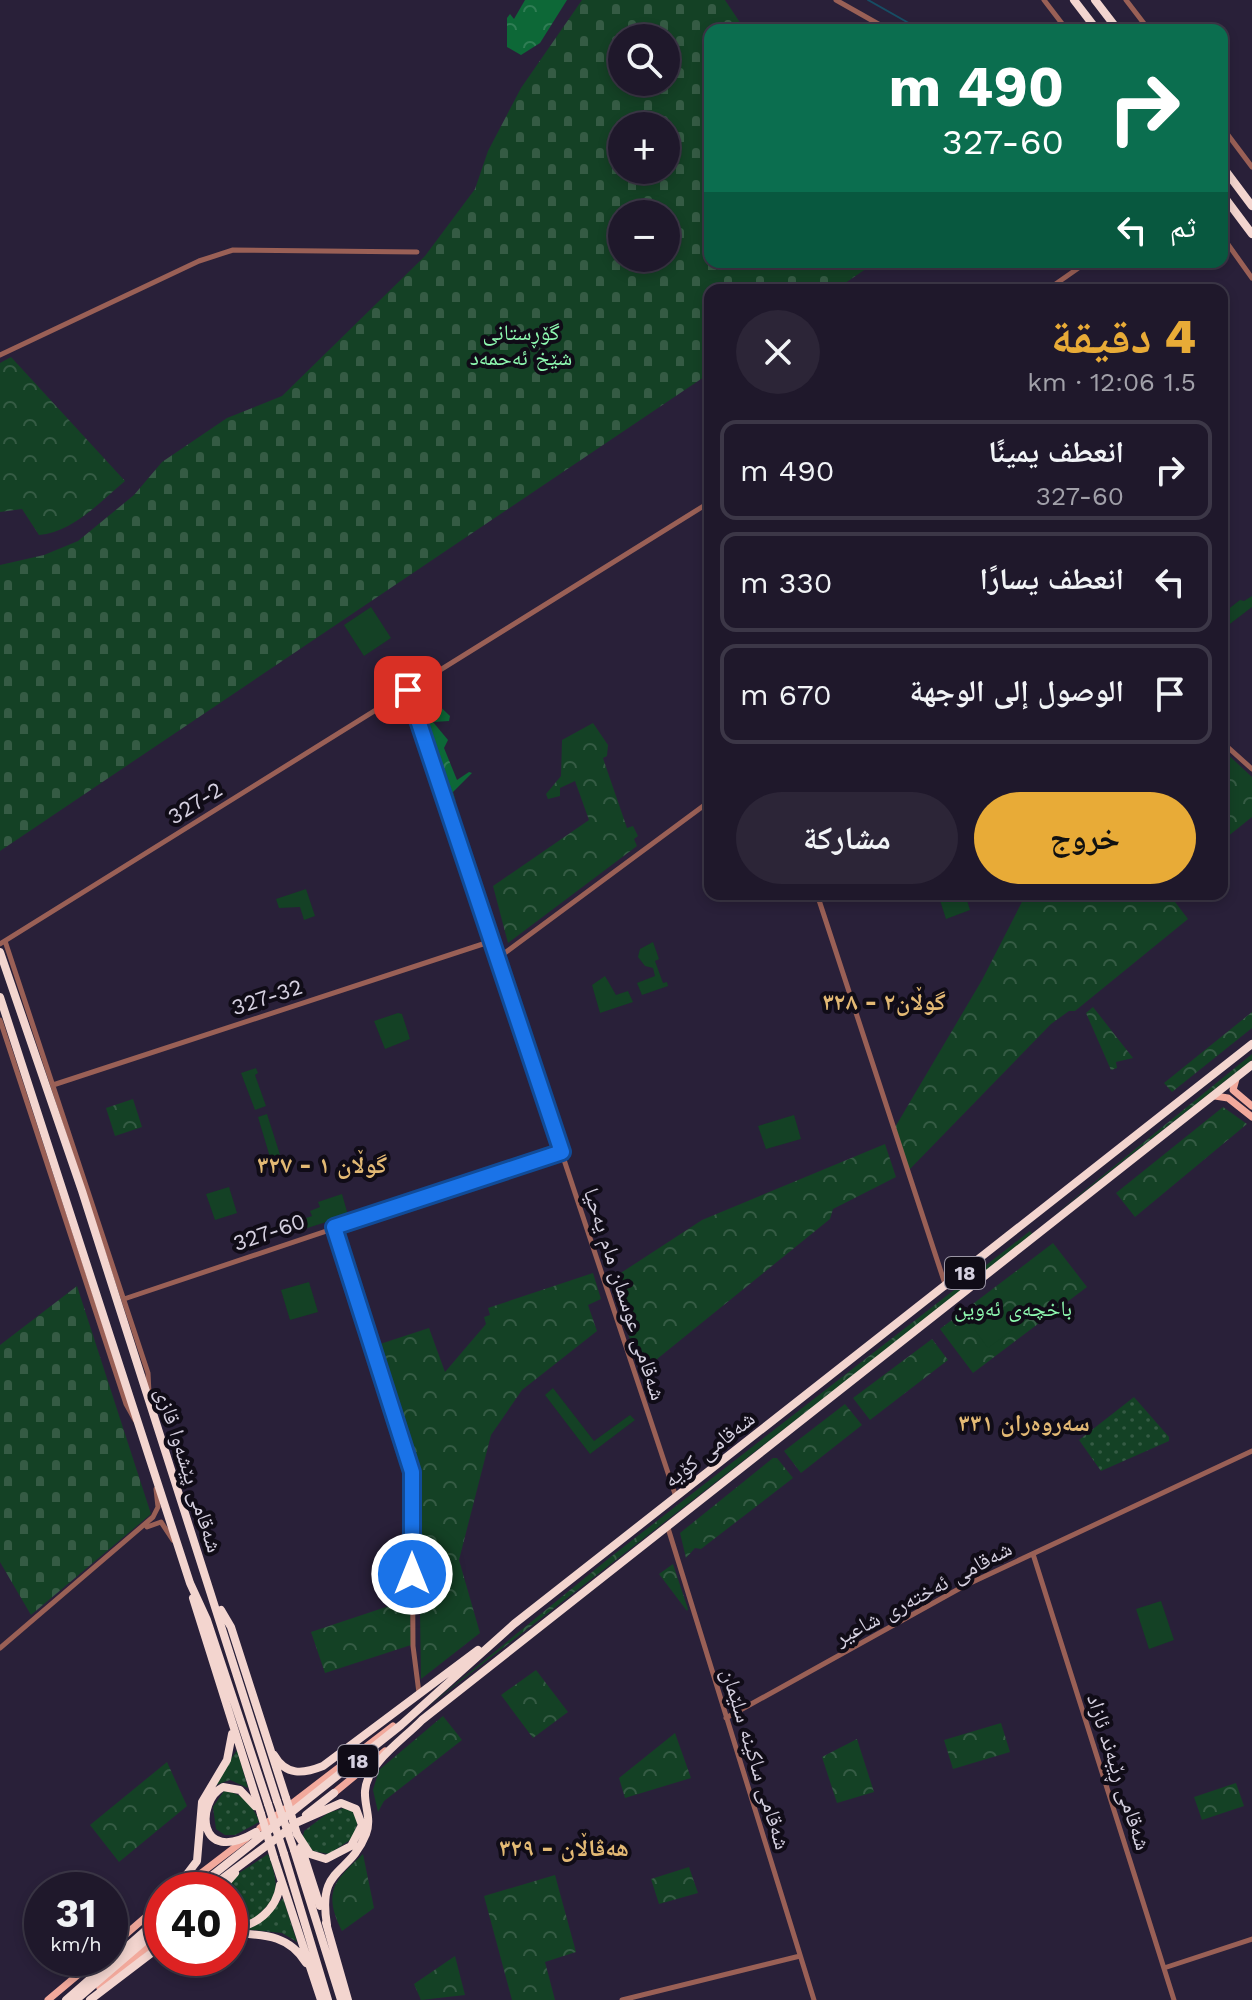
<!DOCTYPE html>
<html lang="ar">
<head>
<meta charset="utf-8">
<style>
  :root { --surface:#1f182b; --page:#2c2537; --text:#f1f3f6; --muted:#a1a0a9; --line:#3c3747; --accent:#e8ab37 }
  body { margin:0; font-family:"Work Sans","Noto Naskh Arabic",sans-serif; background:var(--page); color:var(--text); direction:rtl; height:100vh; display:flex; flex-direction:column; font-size:30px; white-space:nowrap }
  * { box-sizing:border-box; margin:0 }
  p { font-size:26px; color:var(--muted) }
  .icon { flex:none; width:44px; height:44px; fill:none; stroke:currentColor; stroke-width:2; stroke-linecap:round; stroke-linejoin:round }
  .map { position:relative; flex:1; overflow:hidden; direction:ltr }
  .details { position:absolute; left:704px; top:284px; width:524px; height:616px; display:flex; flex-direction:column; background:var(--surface); border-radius:16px; box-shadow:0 4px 12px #0003,0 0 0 2px var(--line); direction:rtl }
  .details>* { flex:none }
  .hud { position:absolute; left:704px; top:24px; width:524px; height:244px; border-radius:16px; box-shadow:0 4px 12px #0003,0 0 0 2px var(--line); direction:rtl; background:#0b6e4f; color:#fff; overflow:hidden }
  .controls { position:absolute; left:608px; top:24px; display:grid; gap:16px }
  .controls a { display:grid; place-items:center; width:72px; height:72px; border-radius:50%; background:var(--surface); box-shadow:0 4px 12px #0003,0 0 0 2px var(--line); font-size:40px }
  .speed { position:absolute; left:24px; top:1872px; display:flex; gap:16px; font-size:40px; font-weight:700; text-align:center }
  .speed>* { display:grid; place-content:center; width:104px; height:104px; border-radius:50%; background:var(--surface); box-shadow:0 4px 12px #0003,0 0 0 2px var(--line); line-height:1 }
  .speed small { font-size:20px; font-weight:400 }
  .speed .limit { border:12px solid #d22; background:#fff; color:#111 }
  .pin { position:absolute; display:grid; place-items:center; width:68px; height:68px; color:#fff; margin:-34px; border-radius:16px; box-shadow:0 4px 12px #0006 }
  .me { position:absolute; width:88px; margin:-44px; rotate:0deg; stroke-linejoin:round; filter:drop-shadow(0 0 6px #0008) }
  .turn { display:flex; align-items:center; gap:28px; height:168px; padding:0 32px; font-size:36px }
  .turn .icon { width:104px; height:104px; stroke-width:2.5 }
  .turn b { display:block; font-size:56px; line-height:68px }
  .then { display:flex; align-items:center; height:76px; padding:0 32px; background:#0003; gap:16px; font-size:30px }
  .round { display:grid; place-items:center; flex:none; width:84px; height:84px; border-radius:42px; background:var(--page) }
  .headline { display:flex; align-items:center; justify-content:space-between; height:136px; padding:0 32px }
  h1 { font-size:48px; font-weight:800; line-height:60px; color:var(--accent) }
  .button { display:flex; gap:16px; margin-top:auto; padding:16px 32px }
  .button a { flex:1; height:92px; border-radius:48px; background:var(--accent); color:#111; font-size:32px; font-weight:800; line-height:92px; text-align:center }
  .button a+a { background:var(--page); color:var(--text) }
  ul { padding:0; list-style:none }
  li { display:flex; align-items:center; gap:24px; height:100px; margin:0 16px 12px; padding:0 16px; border:4px solid var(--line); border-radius:16px }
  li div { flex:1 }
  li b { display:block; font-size:30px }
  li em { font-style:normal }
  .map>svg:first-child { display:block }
  .grass { fill:url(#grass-dots) }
  .forest { fill:url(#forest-crowns) }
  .cemetery { fill:url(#cemetery-stones); fill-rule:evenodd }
  .park { fill:url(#park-crowns) }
  .garden { fill:#144125 }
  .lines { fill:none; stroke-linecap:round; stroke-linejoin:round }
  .stream { stroke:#174d64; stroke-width:2 }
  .minor { stroke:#9a6056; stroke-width:5 }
  .major { stroke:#f2a99c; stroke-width:7 }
  .highway { stroke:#f3d5cf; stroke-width:8 }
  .highway-bridge { stroke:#f3d5cf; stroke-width:8 }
  .route-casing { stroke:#114b97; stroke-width:20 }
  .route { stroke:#1a73e8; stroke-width:14 }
  .labels { text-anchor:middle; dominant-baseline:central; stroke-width:8; stroke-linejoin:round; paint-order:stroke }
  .shield { fill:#100c17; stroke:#9a95a4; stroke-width:2 }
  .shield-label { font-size:20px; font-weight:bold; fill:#d5d0e0 }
  .park-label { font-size:22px; fill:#8ffab1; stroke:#100c17 }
  .street-label { font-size:22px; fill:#d5d0e0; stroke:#100c17 }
  .neighbourhood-label { font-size:24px; font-weight:bold; fill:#e3b974; stroke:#100c17 }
</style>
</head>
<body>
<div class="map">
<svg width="1252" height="2000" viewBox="0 0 1252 2000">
  <defs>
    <pattern id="grass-dots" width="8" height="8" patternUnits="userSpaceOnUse" patternTransform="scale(2)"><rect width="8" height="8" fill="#144125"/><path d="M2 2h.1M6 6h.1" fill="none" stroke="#355b44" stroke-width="1.8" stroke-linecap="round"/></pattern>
    <pattern id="forest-crowns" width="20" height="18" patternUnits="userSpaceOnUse" patternTransform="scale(2)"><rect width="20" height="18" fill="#0d6837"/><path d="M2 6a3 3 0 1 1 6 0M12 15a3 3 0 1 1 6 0" fill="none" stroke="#2f7d54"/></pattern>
    <pattern id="cemetery-stones" width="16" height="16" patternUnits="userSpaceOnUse" patternTransform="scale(2)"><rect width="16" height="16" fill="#144125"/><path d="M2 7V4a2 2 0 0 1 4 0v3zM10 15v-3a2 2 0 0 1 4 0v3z" fill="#355b44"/></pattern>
    <pattern id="park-crowns" width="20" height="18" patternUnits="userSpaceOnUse" patternTransform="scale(2)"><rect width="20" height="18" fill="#144125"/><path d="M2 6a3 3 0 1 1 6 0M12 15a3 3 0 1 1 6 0" fill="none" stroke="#355b44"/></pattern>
  </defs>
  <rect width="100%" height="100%" fill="#292039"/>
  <path class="grass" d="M1134 1397 1169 1437V1441L1101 1471 1079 1440Z
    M237 1750 248 1788 230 1780 213 1786Z
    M224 1791C243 1793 253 1805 259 1822L235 1835H225L216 1829 213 1807Z
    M344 1808 352 1811 358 1821 353 1838 329 1854 313 1851 303 1837 304 1831 328 1813Z
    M268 1854C280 1887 280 1897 252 1920L230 1916V1890H225L236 1875Z
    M283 1898 297 1942 282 1933 245 1929 266 1917Z"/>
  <path class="forest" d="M525 0H567L540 43 521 55 507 47V18L510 14 514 19Z
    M429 696 450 716 449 721 433 722 448 740 444 748 457 780 469 772 472 773 453 792 456 802 419 704 418 699Z"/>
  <path class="cemetery" d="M582 0H725L745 30H710V262H876L835 290H710V373L0 851V565L44 555 78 541 134 495 162 462 227 418 282 396 425 256 475 189 488 151 521 88ZM622 38H666V82H622ZM622 126H666V170H622ZM622 214H666V258H622Z
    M77 1286 151 1514 31 1615 0 1562V1345Z"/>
  <path class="park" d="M11 357 125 481C100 502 73 532 39 535L22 509 0 512V363Z
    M593 723 608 745 607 756 603 758 606 767 627 828 633 826 638 836 634 839 637 846 508 943 493 886 589 820 575 781 560 788V796L548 799 546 794 561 776 562 740Z
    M1222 749 1252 777V817L1222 841Z
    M1026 894H1169L1188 919 1075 1011H1069L1051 1024 908 1171 894 1129 982 980Z
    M1093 1007 1133 1058 1116 1062 1117 1068 1111 1070 1086 1013Z
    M1252 1012V1028L1172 1092 1164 1083Z
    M1252 1054V1060L1053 1216Z
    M133 1099 142 1127 115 1136 106 1108Z
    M1223 1107 1247 1124 1135 1217 1116 1193Z
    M885 1144 896 1177 833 1209 830 1219 641 1372 610 1280 702 1220Z
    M1030 1231 1033 1235 426 1708 608 1559Z
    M1053 1243 1087 1287 973 1373 940 1329Z
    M593 1273 601 1299 588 1305 597 1331 522 1390 491 1435 459 1560 480 1633 421 1679 418 1469 377 1345 429 1328 445 1372 486 1324 484 1317 490 1315 488 1308Z
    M932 1339 948 1360 870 1420 853 1398Z
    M845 1404 862 1425 801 1473 784 1451Z
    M773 1458H777L793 1478 701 1549 695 1548 686 1558 680 1533Z
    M673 1564 688 1609 687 1611 659 1574Z
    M410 1599 411 1645 325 1673 311 1632Z
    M536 1670 568 1712 533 1738 501 1695Z
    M443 1716 462 1740 384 1801 378 1812 373 1790 379 1770Z
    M1001 1723 1010 1752 953 1769 944 1740Z
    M675 1733 691 1778 625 1798 619 1778Z
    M857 1739 874 1792 837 1803 822 1757Z
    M167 1762 187 1806 119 1862 90 1825Z
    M1236 1783 1244 1806 1202 1820 1194 1797Z
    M363 1854 374 1908 342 1931C322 1892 335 1880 363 1854Z
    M689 1867 698 1893 659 1904 651 1879Z
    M555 1875 576 1952 545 1962 555 2000H512L484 1896Z
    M455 1956 465 1995 421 2000 414 1984Z"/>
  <path class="garden" d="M1252 596V607L1222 630V614L1240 600 1244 601Z
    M371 607 391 638 364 656 344 625Z
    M306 889 315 916 304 920 300 907 279 908 276 899Z
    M938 894H965L970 910 946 919Z
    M653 942 659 959 655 961 663 983 667 982 668 986 642 995 637 983 655 976 653 968 645 966 638 957 640 949Z
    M605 976 616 995 628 991 633 1002 600 1013 592 985Z
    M398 1013 402 1014 410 1039 385 1049 374 1021Z
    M256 1068 258 1073 255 1075 266 1106 255 1110 241 1073Z
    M267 1114 282 1161 272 1164 258 1117Z
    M794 1115 801 1139 766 1149 758 1126Z
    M229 1187 237 1213 215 1220 206 1194Z
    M342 1194 348 1215 295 1232 292 1223 312 1216 310 1211 320 1207 318 1202Z
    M309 1282 318 1312 290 1320 281 1290Z
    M1005 1306 1019 1325 988 1348 974 1329Z
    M553 1388 594 1441 630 1415 635 1420 590 1454 545 1395Z
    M1161 1601 1174 1640 1149 1649 1136 1609Z"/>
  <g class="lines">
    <path class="stream" d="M868 0 921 30"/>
    <path class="minor" d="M836 0 889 30
      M1044 0 1067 30
      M1126 0 1149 30
      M1222 127 1252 167
      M1222 236 1252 278
      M1047 290 1087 262
      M0 355 199 261 233 250 417 252
      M408 690 676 1497
      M1222 742 1252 769
      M817 894 946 1287
      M5 941 148 1373 149 1393
      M0 944 710 502
      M498 958 710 801
      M0 1020 126 1404 135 1420
      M53 1085 492 941
      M334 1227 412 1472 413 1646 419 1693
      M124 1299 562 1152
      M147 1527 161 1522 173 1540
      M668 1528 814 2000
      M1033 1554 1174 2000
      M0 1648 153 1517 158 1507 156 1489
      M726 1718 964 1586 1252 1451
      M1164 1968 1252 1939
      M622 2000 800 1956"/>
    <path class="major" d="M1236 1079 1233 1090 1252 1106
      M1215 1096 1228 1098 1252 1117
      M334 1793 385 1751
      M260 1828 393 1726
      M179 1890 247 1838
      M110 1948 162 1903
      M100 1988 162 1934
      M48 2000 98 1958"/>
    <path class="highway" d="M1074 0 1097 30
      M1095 0 1118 30
      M1222 166 1252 206
      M1222 194 1252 234
      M0 952 82 1191 277 1801
      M0 997 190 1583 207 1620 268 1804
      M193 1598 261 1814
      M221 1610 231 1627 286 1798
      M274 1755C286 1776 303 1774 323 1766L478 1650
      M255 1806 240 1790 223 1787C196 1801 196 1867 256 1832
      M306 1815 334 1793
      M297 1834 310 1854 326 1859 351 1846 362 1825 356 1809 341 1803 298 1822
      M301 1847 320 1906
      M294 1850 341 2000
      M284 1854 328 2000
      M274 1858 321 2000
      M175 1890 197 1861 202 1802 227 1760 232 1734
      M194 1890 401 1725 514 1624 1252 1044
      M207 1890 293 1826
      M220 1890 235 1873
      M161 1904 162 1903
      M326 1923 348 2000
      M327 1925C317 1865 349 1877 366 1834 372 1819 364 1806 365 1791 367 1763 404 1739 422 1720L1252 1065
      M230 1926C255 1930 277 1908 280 1885
      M230 1933C261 1935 288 1933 306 1963
      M66 2000 162 1916
      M76 2000 162 1926
      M90 2000 162 1945"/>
    <path class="highway-bridge" d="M286 1798 297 1834
      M277 1801 294 1850
      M268 1804 284 1854
      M261 1814 274 1858"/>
  </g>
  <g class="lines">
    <g class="route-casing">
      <path id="route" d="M408 690 562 1152 334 1227 412 1472V1574"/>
    </g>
    <use href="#route" class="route"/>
  </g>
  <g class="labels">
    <g class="shield">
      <rect x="945" y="1257" width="40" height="32" rx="6"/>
      <rect x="338" y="1745" width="40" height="32" rx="6"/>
    </g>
    <g class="shield-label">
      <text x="965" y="1273">18</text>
      <text x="358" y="1761">18</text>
    </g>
    <g class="park-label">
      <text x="521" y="332">گۆڕستانی<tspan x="521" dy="25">شێخ ئەحمەد</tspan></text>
      <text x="1013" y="1308">باخچەی ئەوین</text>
    </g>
    <g class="street-label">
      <text transform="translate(195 803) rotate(-32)">327-2</text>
      <text transform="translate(267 997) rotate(-18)">327-32</text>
      <text transform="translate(269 1232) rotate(-19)">327-60</text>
      <text transform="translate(625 1294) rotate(72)">شەقامی عوسمان مام یەحیا</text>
      <text transform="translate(709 1449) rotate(-38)">شەقامی کۆیە</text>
      <text transform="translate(189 1470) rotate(72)">شەقامی پێشەوا قازی</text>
      <text transform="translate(923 1593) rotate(-28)">شەقامی ئەختەری شاعیر</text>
      <text transform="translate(756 1759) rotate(73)">شەقامی ساکینە سلێمان</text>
      <text transform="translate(1119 1772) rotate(72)">شەقامی ڕێبەند ئازاد</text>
    </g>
    <g class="neighbourhood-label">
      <text x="884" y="1002">گوڵان٢ - ٣٢٨</text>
      <text x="322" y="1165">گوڵان ١ - ٣٢٧</text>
      <text x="1024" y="1423">سەروەران ٣٣١</text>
      <text x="564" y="1848">هەڤاڵان - ٣٢٩</text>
    </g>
  </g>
</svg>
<div class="controls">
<a><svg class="icon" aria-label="search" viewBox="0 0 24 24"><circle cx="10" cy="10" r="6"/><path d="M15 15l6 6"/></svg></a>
<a>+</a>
<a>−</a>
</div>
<div class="speed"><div>31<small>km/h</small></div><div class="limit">40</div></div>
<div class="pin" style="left:408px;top:690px;background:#d93025"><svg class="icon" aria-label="arrive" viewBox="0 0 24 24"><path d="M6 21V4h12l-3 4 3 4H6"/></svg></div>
<svg class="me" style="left:412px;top:1574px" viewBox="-20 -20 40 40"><circle r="17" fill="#1a73e8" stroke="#fff" stroke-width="3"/><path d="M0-11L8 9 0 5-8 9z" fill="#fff"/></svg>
<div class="hud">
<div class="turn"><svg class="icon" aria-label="right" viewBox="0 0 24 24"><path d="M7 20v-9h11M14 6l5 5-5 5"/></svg><div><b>490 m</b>327-60</div></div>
<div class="then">ثم<svg class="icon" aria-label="left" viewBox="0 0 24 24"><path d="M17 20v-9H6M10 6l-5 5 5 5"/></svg></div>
</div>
<section class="details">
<div class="headline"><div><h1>4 دقيقة</h1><p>1.5 km · 12:06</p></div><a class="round"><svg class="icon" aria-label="close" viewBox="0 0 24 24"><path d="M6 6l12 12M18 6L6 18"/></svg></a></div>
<ul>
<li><svg class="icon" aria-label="right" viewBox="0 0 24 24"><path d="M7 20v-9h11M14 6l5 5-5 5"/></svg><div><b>انعطف يمينًا</b><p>327-60</p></div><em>490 m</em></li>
<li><svg class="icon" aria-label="left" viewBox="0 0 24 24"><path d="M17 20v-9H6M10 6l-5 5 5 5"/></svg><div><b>انعطف يسارًا</b></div><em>330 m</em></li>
<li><svg class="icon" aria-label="arrive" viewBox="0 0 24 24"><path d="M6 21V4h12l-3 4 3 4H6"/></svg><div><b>الوصول إلى الوجهة</b></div><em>670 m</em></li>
</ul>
<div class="button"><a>خروج</a><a>مشاركة</a></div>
</section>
</div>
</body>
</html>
